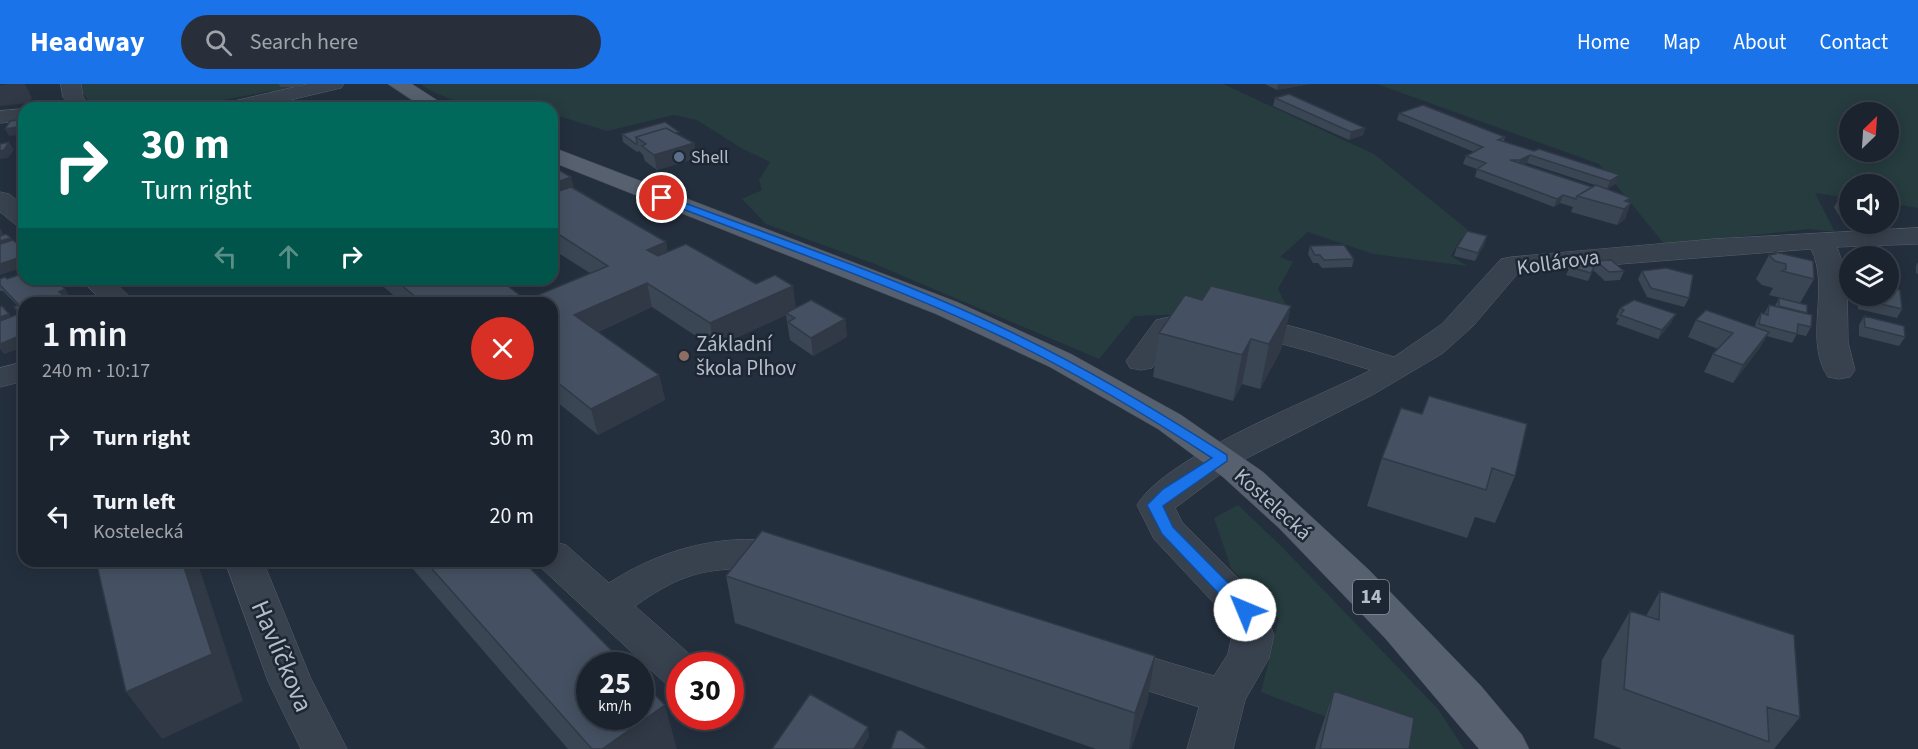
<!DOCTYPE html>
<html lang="en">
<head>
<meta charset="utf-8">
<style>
  :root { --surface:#1b232e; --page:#282f3a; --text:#f1f3f6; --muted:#a0a4aa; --line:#39404a; --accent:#1a73e8 }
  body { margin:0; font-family:"Source Sans 3",sans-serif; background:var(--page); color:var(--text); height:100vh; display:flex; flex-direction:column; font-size:22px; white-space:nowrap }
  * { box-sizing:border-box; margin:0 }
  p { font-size:20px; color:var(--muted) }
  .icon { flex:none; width:33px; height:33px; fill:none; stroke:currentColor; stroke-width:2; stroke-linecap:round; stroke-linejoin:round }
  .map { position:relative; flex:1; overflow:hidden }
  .sheet { position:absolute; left:18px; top:213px; width:540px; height:270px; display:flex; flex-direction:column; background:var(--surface); border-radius:18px; box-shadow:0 3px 15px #0003,0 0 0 2px var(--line) }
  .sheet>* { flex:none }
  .banner { position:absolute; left:18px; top:18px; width:540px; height:183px; border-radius:18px; box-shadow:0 3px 15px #0003,0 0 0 2px var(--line); background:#00695c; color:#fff; overflow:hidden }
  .needle { width:39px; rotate:25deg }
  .buttons { position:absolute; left:1839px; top:18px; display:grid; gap:12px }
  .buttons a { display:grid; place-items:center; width:60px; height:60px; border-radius:50%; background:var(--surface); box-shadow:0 3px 15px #0003,0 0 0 2px var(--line); font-size:30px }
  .speed { position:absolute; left:576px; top:568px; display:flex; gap:12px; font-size:30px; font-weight:700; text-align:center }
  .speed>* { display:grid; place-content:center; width:78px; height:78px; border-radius:50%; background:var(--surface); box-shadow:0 3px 15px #0003,0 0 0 2px var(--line); line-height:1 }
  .speed small { font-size:15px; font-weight:400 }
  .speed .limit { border:9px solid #d22; background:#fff; color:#111 }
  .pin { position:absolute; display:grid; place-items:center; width:51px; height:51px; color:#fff; margin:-26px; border:3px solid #fff; border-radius:50%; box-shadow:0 2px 6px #0007 }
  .me { position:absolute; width:66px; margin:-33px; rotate:315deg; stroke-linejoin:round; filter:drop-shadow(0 0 4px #0008) }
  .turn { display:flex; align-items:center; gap:21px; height:126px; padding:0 24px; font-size:27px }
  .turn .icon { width:78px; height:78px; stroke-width:2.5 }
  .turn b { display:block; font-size:42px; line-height:51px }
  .lanes { display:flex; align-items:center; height:57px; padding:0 24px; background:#0003; justify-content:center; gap:30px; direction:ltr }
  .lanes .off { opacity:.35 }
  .round { display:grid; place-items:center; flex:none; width:63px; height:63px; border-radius:32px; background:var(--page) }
  .overview { display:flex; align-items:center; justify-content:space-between; height:102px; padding:0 24px }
  h1 { font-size:36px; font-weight:600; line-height:45px }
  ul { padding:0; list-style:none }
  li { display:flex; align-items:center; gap:18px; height:78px; padding:0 24px }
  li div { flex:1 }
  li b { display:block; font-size:22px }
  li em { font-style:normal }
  header { display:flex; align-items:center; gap:36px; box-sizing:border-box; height:84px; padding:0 30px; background:var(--accent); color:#fff }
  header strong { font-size:28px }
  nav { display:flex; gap:33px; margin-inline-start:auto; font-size:21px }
  .search { width:420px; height:54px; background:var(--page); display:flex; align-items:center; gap:15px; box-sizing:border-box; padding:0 21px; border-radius:33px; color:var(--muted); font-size:22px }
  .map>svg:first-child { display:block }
  .green { fill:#263c3f; fill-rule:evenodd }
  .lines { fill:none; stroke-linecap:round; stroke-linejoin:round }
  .minor-casing { stroke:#565f6c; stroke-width:1 }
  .major-casing { stroke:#414a57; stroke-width:1 }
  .minor { fill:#38414e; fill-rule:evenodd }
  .major { fill:#56606e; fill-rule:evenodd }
  .wall { fill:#3b4654; fill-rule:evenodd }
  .shaded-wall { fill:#303945 }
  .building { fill:#455162; stroke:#303945; stroke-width:1.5 }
  .route { fill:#1a73e8; stroke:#114b97; stroke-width:1.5 }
  .service-dot { fill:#5c6f8a; stroke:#1d2633; stroke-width:2 }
  .education-dot { fill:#8d6e63; stroke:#1d2633; stroke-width:2 }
  .labels { text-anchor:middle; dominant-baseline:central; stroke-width:5; stroke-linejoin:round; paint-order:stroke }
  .far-poi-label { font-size:18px; fill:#b4bcc9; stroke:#1d2633; text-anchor:start }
  .shield { fill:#1d2633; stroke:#878f9c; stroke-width:1.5 }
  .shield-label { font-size:20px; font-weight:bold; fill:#b4bcc9 }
  .street-label { font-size:21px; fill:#b4bcc9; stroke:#1d2633 }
  .poi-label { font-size:21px; fill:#b4bcc9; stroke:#1d2633; text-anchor:start }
  .near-street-label { font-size:26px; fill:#b4bcc9; stroke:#1d2633 }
</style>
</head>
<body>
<header>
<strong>Headway</strong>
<div class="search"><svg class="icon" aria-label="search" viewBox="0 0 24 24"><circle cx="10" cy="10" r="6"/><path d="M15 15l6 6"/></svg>Search here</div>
<nav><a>Home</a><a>Map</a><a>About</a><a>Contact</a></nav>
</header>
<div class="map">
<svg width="1918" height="665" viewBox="0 0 1918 665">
  <rect width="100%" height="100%" fill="#242f3e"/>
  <path class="green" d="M80 0H320L274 12 270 7 183 24H94L80 6Z
    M420 0H1223L1374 70 1484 159 1461 154 1451 172 1468 182 1373 170 1308 148 1280 173 1293 178 1278 205 1289 227 1134 232 1099 275 875 180 766 140 742 115 762 106 759 96 770 78 741 64 697 36 674 31 607 47 552 30V24C504 24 461 27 420 0Z
    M1377 0H1918V124L1889 119 1888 100H1850L1849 114 1815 109 1835 148 1809 145 1665 161 1599 80ZM1850 28H1888V68H1850Z
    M1238 421 1282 463 1438 625 1464 665H1411L1261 608 1279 535 1231 484 1214 434Z"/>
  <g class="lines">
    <g class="minor-casing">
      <path id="minor" d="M61 0H81L83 13 91 24H71L63 13Z
        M308 0H344L341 4 256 24H219L222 20Z
        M24 25V37L0 39V27Z
        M0 108 9 110 24 122V143L15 140 0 128Z
        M1918 144V160L1837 163 1847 192 1848 258 1855 286 1850 293 1839 295 1828 293C1803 256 1831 204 1811 165L1519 188 1473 242 1443 269 1374 310 1231 382 1175 424 1182 438 1259 515 1274 551 1269 574 1245 616 1233 665H1187L1199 623 1095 590 1089 578 1095 566 1110 561 1214 592 1228 570 1232 551 1227 533 1154 455 1137 421C1167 371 1315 315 1371 286 1308 267 1242 243 1175 250L1152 284 1141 286 1130 284 1126 277 1156 236C1233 216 1320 251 1394 273L1442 240 1501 175 1511 173 1714 155Z
        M80 195H111L136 219H105Z
        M24 278V297L0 303V284Z
        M552 457 566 461 609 499C664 463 736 444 802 463L807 473 802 483C783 488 765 485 746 485 699 484 673 495 635 522L695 575 699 582H680V604L665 599 538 481 536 477H552Z
        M225 477H263L311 595 347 665H301L268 597Z"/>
    </g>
    <g class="major-casing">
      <path id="major" d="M388 0H412L449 24H424Z
        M552 63 957 218 1071 270 1181 331 1263 388 1369 486 1481 602 1522 651 1529 665H1479L1385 554 1279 444 1223 393 1158 345 1050 283 936 230 552 78Z"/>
    </g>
    <use href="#minor" class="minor"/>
    <use href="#major" class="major"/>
  </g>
  <path class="wall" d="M279 0H301L298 3H280Z
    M1265 0H1309L1277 6Z
    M1275 14 1365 44 1363 51 1349 56 1273 22Z
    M1399 29 1505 53 1504 57 1617 99 1607 105 1629 118 1625 135 1617 141 1571 128 1573 123 1560 119 1554 123 1475 93 1477 85 1463 80 1466 72 1474 68 1397 36ZM1527 79 1595 101 1592 103 1524 80Z
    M622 50 679 51 694 59 697 74 657 86 645 77 643 71 639 67 637 68 623 58Z
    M552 82 574 104 666 158 667 168 796 224 845 235 847 253 813 272 790 256 786 231 714 264 652 223 598 248 659 291 665 316 598 351 552 314V219H403L379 199 378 195H499L526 216 590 189 552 165Z
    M1844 111 1850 112V137L1846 131 1838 130 1834 123 1839 115 1842 116Z
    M1487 152 1484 161 1475 177 1454 172 1457 163Z
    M1310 162 1354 175 1352 183 1322 184 1318 179H1313L1308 170Z
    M1775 168 1814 195 1800 219 1769 211 1773 204 1762 201 1756 195 1769 171 1774 170Z
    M1849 171 1850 172V195L1844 193V180Z
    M1596 177 1624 187 1620 196 1605 197 1593 186 1588 197 1566 191 1570 183H1593Z
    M1918 178V190L1916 189V182Z
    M1642 187 1689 214 1684 223 1647 213 1638 195Z
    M0 195H7L65 205 70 214 67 215 69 219H24V262L4 270 2 222 11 233 18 230 14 223 18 222 3 207H0Z
    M1858 212H1888L1902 225 1897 234 1858 225Z
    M1779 214 1807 229V230L1811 243 1806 252 1797 250 1792 259 1767 252 1759 265 1733 299 1704 288 1713 270 1718 265 1688 253 1696 236 1755 243 1756 238 1761 229 1764 230 1769 221 1775 222Z
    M1202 216 1291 222 1281 266 1260 305 1242 300 1233 317 1153 293 1159 249Z
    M1620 224 1671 239 1658 255 1616 240 1619 235 1616 233Z
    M1864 232 1905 253 1899 262 1859 252V241Z
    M1401 324 1515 392 1495 439 1475 433 1467 454 1367 422 1382 374Z
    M406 477H523L677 665H568Z
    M726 492 1155 572 1147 619 1131 665H1096L735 539Z
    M1660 507 1800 633 1774 665H1622L1594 654 1602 576 1630 527 1646 532Z
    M1334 607 1409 665H1315L1318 654Z"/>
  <path class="shaded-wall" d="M7 0H25L32 14 28 19 0 22V1Z
    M1278 0H1309L1277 6Z
    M18 43 24 44V53H21L20 51 9 52 5 45Z
    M1365 44 1363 51 1349 56 1351 48Z
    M9 58 14 66 8 74 0 75V67Z
    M694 59 697 74 657 86 654 71Z
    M1530 71 1527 79 1517 84 1520 76Z
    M1620 91 1617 99 1607 105 1610 97Z
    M571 93 577 115 552 124V100Z
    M1563 111 1560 119 1554 123 1557 115Z
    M1631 114 1627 123 1631 119 1625 135 1617 141 1624 125 1625 117Z
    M0 144 4 151 0 152Z
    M1487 152 1484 161 1475 177 1478 169Z
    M11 154 16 162 0 167V157Z
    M666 158 670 182 647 166Z
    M24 172V183L0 191V180Z
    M647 199 652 223 581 255 574 231Z
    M793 202 796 226 786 229V231L714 264 710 239Z
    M65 205 70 214 67 215 69 219H57L55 217 59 208Z
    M1291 222 1281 266 1260 305 1269 260Z
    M9 230 15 239 0 237V233Z
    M1676 230 1671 239 1658 255 1662 246Z
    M845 235 847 253 813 272 811 254Z
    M24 236V248L17 239Z
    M1769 248 1759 265 1733 299 1743 281Z
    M24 250V262L4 270 0 265V260Z
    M1251 255 1242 300 1233 317 1242 271Z
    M659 291 665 316 598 351 591 325Z
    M182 477H197L243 617 162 655 126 608Z
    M1155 572 1147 619 1131 665H1129L1135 629Z
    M665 621 677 665H602Z
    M868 643 869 653 862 665H854Z"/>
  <path class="building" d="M1289 10 1365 44 1351 48 1275 14Z
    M1423 21 1505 53 1498 56 1534 67 1539 65 1620 91 1610 97 1530 71 1520 76H1510L1592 103 1577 112 1576 115 1563 111 1557 115 1477 85 1486 79 1466 72 1483 63 1399 29Z
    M24 35V44L17 45 18 43 5 45 10 37Z
    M665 38 679 48 675 49 666 44 636 53 637 60H636L622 50Z
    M666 44 694 59 654 71 642 62 646 60 636 53Z
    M9 58 4 66 0 67V60Z
    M552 82 571 93 552 100Z
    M1596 101 1631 114 1625 117 1631 119 1624 125 1577 112Z
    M571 103 666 158 647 166 658 172 686 160 756 200 775 191 793 202 710 239 647 199 574 231 659 291 591 325 552 294V219H423L394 195H499L526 216 608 182 552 146V106L556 108Z
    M1844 111 1850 112V122L1842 121 1839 115 1847 116Z
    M1467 147 1487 152 1478 169 1457 163Z
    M6 150 11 154 0 157V152Z
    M13 156 24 166V172L0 180V160Z
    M1344 161 1354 175 1324 176 1320 171H1315L1310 162Z
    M1775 168 1813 177 1814 195 1782 187 1786 185V180L1775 177 1769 171 1776 170Z
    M1611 176 1624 187 1609 188 1596 177Z
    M1573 177 1594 183 1591 189 1570 183Z
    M1666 184 1693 191 1689 214 1651 204 1642 187Z
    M24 189V195H54L65 205 59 208 65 213 55 217 57 218 55 219H24V225L18 227 14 223 19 221 0 201V195L5 193 7 195Z
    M1211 202 1291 222 1269 260 1251 255 1242 271 1159 249 1185 211 1202 216Z
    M1888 203 1900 206 1902 225 1864 216V212H1888Z
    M1779 214 1807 221V229L1779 222Z
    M811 216 845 235 811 254 788 238 795 234 786 229Z
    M1634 216 1676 230 1662 246 1620 231 1624 226 1620 224Z
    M62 217 65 219H55Z
    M1769 221 1812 231 1811 243 1798 240 1797 250 1759 240 1761 229 1768 231Z
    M2 222 9 230 0 233V223Z
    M1706 226 1769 248 1743 281 1713 270 1733 249 1696 236Z
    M24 228V236L17 239 24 248V250L0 260V237Z
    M1864 232 1904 242 1905 253 1865 243Z
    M1429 312 1527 340 1515 392 1492 384 1486 406 1382 374 1401 324 1422 330Z
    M762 447 1155 572 1135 629 726 492Z
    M96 477H182L212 570 126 608Z
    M425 477H523L627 582H590V633H640V596L665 621 602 665H592Z
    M1660 507 1794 551 1800 633 1767 623 1769 658 1624 605 1630 527 1659 536Z
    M1334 607 1414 634 1409 665H1320Z
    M810 610 868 643 854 665H772Z
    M901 646 923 661 927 665H891L897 647Z"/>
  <path class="route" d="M659 112H666C780 155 899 194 1009 247 1085 283 1156 326 1227 371V377L1163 422 1173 443 1251 522 1253 526 1251 531H1239L1162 450 1147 421 1163 405 1212 374C1143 329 1074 287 1000 252 890 200 773 160 659 116Z"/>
  <circle class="service-dot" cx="679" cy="73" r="6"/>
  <circle class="education-dot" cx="684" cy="272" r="6"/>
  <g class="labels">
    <g class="far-poi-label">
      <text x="691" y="73">Shell</text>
    </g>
    <rect class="shield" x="1353" y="496" width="36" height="34" rx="4.5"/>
    <g class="shield-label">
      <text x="1371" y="513">14</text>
    </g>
    <g class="street-label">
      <text transform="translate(1558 178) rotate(-8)">Kollárova</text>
      <text transform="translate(1273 420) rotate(42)">Kostelecká</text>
    </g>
    <g class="poi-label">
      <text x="696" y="260">Základní<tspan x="696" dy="24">škola Plhov</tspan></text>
    </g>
    <g class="near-street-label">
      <text transform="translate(282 572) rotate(67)">Havlíčkova</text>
    </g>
  </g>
</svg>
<div class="buttons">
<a><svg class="needle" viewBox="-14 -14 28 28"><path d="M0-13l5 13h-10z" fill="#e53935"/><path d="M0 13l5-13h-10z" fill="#a0a4aa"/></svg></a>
<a><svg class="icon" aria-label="sound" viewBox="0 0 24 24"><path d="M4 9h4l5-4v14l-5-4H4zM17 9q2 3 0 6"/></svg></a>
<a><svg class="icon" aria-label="layers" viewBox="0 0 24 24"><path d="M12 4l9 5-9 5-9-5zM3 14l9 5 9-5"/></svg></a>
</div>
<div class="speed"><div>25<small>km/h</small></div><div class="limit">30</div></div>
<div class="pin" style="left:662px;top:114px;background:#d93025"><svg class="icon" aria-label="arrive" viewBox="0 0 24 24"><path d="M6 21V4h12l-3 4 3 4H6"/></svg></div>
<svg class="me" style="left:1245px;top:526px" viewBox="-20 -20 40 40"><circle r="19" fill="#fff"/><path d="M0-13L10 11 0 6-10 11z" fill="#1a73e8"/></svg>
<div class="banner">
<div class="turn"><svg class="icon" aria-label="right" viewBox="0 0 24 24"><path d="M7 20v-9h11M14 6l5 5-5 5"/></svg><div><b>30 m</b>Turn right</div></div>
<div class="lanes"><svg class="icon off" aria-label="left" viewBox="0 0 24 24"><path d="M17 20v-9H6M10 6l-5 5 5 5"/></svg><svg class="icon off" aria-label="ahead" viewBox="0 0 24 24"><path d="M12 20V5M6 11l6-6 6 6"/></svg><svg class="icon" aria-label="right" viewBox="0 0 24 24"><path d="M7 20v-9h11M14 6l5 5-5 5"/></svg></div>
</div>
<section class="sheet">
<div class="overview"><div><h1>1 min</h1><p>240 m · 10:17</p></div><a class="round" style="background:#d93025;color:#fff"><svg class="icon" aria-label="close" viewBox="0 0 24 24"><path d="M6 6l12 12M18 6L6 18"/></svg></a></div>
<ul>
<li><svg class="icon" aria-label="right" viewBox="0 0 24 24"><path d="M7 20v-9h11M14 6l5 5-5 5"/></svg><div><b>Turn right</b></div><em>30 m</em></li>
<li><svg class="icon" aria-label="left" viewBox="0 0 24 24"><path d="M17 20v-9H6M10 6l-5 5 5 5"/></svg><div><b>Turn left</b><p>Kostelecká</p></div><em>20 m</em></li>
</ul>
</section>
</div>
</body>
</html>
